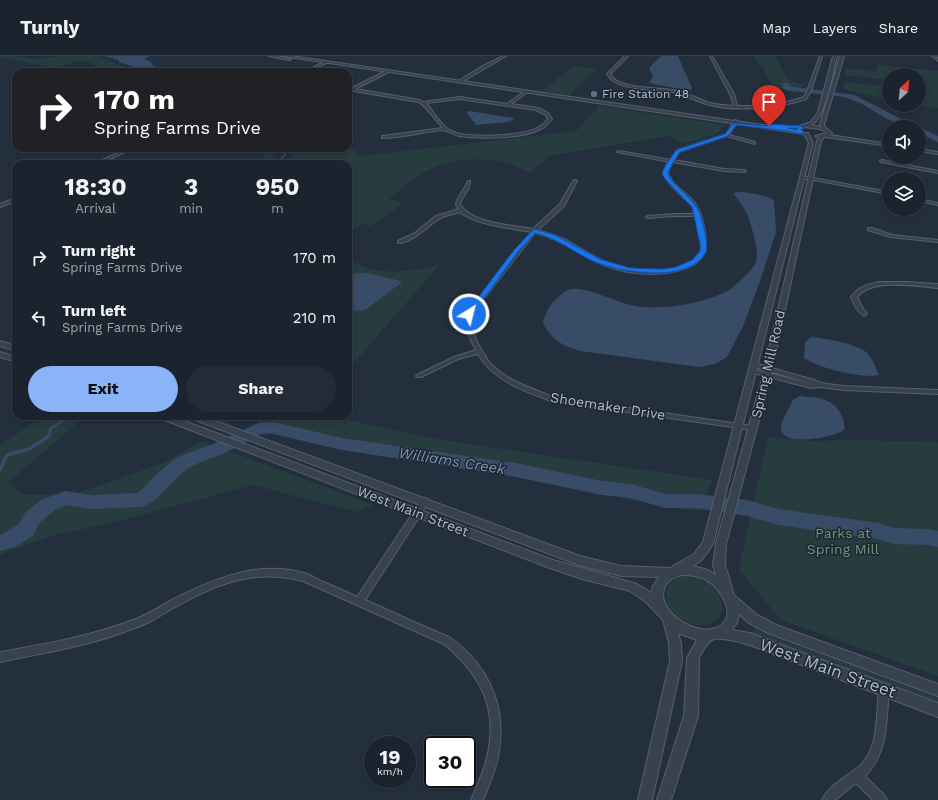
<!DOCTYPE html>
<html lang="en">
<head>
<meta charset="utf-8">
<style>
  :root { --surface:#1b232e; --page:#242b36; --text:#f1f3f6; --muted:#a0a4aa; --line:#39404a; --accent:#8ab4f8 }
  body { margin:0; font-family:"Work Sans",sans-serif; background:var(--page); color:var(--text); height:100vh; display:flex; flex-direction:column; font-size:15px; white-space:nowrap }
  * { box-sizing:border-box; margin:0 }
  p { font-size:13px; color:var(--muted) }
  .icon { flex:none; width:22px; height:22px; fill:none; stroke:currentColor; stroke-width:2; stroke-linecap:round; stroke-linejoin:round }
  .map { position:relative; flex:1; overflow:hidden }
  .sheet { position:absolute; left:12px; top:104px; width:340px; height:260px; display:flex; flex-direction:column; background:var(--surface); border-radius:12px; box-shadow:0 2px 6px #0003,0 0 0 1px var(--line) }
  .sheet>* { flex:none }
  .top-card { position:absolute; left:12px; top:12px; width:340px; height:84px; border-radius:12px; box-shadow:0 2px 6px #0003,0 0 0 1px var(--line); background:#202124; color:#fff; overflow:hidden }
  .needle { width:26px; rotate:26deg }
  .fabs { position:absolute; left:882px; top:12px; display:grid; gap:8px }
  .fabs a { display:grid; place-items:center; width:44px; height:44px; border-radius:50%; background:var(--surface); box-shadow:0 2px 6px #0003,0 0 0 1px var(--line); font-size:20px }
  .speed { position:absolute; left:364px; top:680px; display:flex; gap:8px; font-size:20px; font-weight:700; text-align:center }
  .speed>* { display:grid; place-content:center; width:52px; height:52px; border-radius:50%; background:var(--surface); box-shadow:0 2px 6px #0003,0 0 0 1px var(--line); line-height:1 }
  .speed small { font-size:10px; font-weight:400 }
  .speed .limit { border:2px solid #111; border-radius:6px; background:#fff; color:#111 }
  .pin { position:absolute; display:grid; place-items:center; width:34px; height:34px; color:#fff; margin:-41px -17px; border-radius:50% 50% 50% 0; rotate:-45deg; box-shadow:0 0 4px #0007 }
  .pin .icon { rotate:45deg }
  .me { position:absolute; width:44px; margin:-22px; rotate:36deg; stroke-linejoin:round; filter:drop-shadow(0 0 3px #0008) }
  .turn { display:flex; align-items:center; gap:14px; height:84px; padding:0 16px; font-size:18px }
  .turn .icon { width:52px; height:52px; stroke-width:2.5 }
  .turn b { display:block; font-size:28px; line-height:34px }
  .eta { display:flex; justify-content:space-evenly; align-items:center; height:68px; text-align:center }
  .eta b { font-size:24px; font-weight:700; line-height:28px }
  .action { display:flex; gap:8px; margin-top:auto; padding:8px 16px }
  .action a { flex:1; height:46px; border-radius:24px; background:var(--accent); color:#111; font-size:16px; font-weight:700; line-height:46px; text-align:center }
  .action a+a { background:var(--page); color:var(--text) }
  ul { padding:0; list-style:none }
  li { display:flex; align-items:center; gap:12px; height:60px; padding:0 16px }
  li div { flex:1 }
  li b { display:block; font-size:15px }
  li em { font-style:normal }
  header { display:flex; align-items:center; gap:24px; box-sizing:border-box; height:56px; padding:0 20px; background:var(--surface); border-bottom:1px solid var(--line) }
  header strong { font-size:19px }
  nav { display:flex; gap:22px; margin-inline-start:auto; font-size:14px }
  .map>svg:first-child { display:block }
  .green { fill:#263c3f }
  .water { fill:#394c67 }
  .lines { fill:none; stroke-linecap:round; stroke-linejoin:round }
  .stream-far2 { stroke:#394c67; stroke-width:1.5 }
  .stream-far1 { stroke:#394c67; stroke-width:2.5 }
  .stream { stroke:#394c67; stroke-width:3.5 }
  .river { fill:#394c67; fill-rule:evenodd }
  .minor-casing { stroke:#565f6c; stroke-width:2 }
  .tertiary-casing { stroke:#565f6c; stroke-width:2 }
  .minor { fill:#38414e; fill-rule:evenodd }
  .tertiary { fill:#38414e; fill-rule:evenodd }
  .route { fill:#1a73e8; stroke:#114b97; fill-rule:evenodd }
  .service-dot { fill:#5c6f8a; stroke:#1d2633; stroke-width:1.5 }
  .labels { text-anchor:middle; dominant-baseline:central; stroke-width:3; stroke-linejoin:round; paint-order:stroke }
  .far-poi-label { font-size:12px; fill:#b4bcc9; stroke:#1d2633; text-anchor:start }
  .street-label { font-size:14px; fill:#b4bcc9; stroke:#1d2633 }
  .park-label { font-size:14px; fill:#6b9a76; stroke:#1d2633 }
  .water-label { font-size:15px; font-style:italic; fill:#7c92b1; stroke:#1d2633 }
  .near-street-label { font-size:17px; fill:#b4bcc9; stroke:#1d2633 }
</style>
</head>
<body>
<header>
<strong>Turnly</strong>
<nav><a>Map</a><a>Layers</a><a>Share</a></nav>
</header>
<div class="map">
<svg width="938" height="744" viewBox="0 0 938 744">
  <rect width="100%" height="100%" fill="#242f3e"/>
  <path class="green" d="M0 0H14L33 3 62 0H99L119 9 146 16H121L99 13 89 6 78 5 55 12 0 1Z
    M753 0H775L788 23 804 29 797 37C762 30 773 20 753 0Z
    M877 9 938 15V52L912 49H919V19H889V24L845 19V12L877 16Z
    M574 10 596 13 570 39 542 35Z
    M844 26 889 31V44L843 33Z
    M600 50 726 69 714 79 685 87 668 80 549 100 530 117C523 114 515 109 507 107 483 101 455 102 431 113 416 119 402 133 389 143L403 147 371 170 362 168 348 177V108H277H288L294 95V92H348V89L360 100 576 75Z
    M265 92H274L277 95 268 108H258L267 96 260 94Z
    M348 197C362 224 415 215 439 209L348 314Z
    M44 360H86L8 426 23 439 75 438 163 407 202 385 373 449 356 456 253 429 115 466 50 480 0 499V389Z
    M277 360H329L436 383 712 424 700 455 664 451 546 425 334 392 276 377 275 365Z
    M768 381 809 385 855 384 938 386V620L781 564 739 514Z
    M681 521C688 521 694 521 700 523 714 528 733 551 716 564 690 585 641 538 681 521Z
    M754 571 773 581 938 641V648L752 579Z"/>
  <path class="water" d="M104 0H150L144 3 151 6 153 10 161 12C147 17 132 10 119 6V4Z
    M661 0H678L692 32 691 34H686L649 27 653 21 649 12Z
    M469 55 514 62V63L508 66 476 69 466 56Z
    M743 136 765 140 774 144 776 176 760 225 743 270 727 301 715 308 699 311 581 295C562 290 552 284 543 267 546 252 556 240 570 233 590 230 620 250 643 251 668 253 707 247 729 234 734 231 738 226 743 222 749 217 755 210 757 203 759 195 750 163 746 156 743 150 738 144 734 138L736 136Z
    M359 217H367L401 225V227L365 254 348 255V224L352 218Z
    M811 281C826 283 859 287 869 299 873 304 876 312 879 319 862 323 819 312 804 302L805 286Z
    M800 340C808 341 818 341 825 344 837 348 846 362 844 374 835 381 778 393 781 370 782 363 790 351 793 344Z"/>
  <g class="lines">
    <path class="stream-far2" d="M275 108 285 99V92"/>
    <path class="stream-far1" d="M50 376V373L70 360"/>
    <path class="stream" d="M0 414 7 399 29 393 49 380 50 375"/>
    <path class="river" d="M783 27H789L790 30 794 31 854 39 917 71C890 71 874 51 850 43 831 37 804 38 783 33Z
      M919 71 938 80V86L919 77Z
      M260 366H274L342 382 516 407 602 425 631 428 665 438H696L747 444 778 453 879 467 893 472 930 473 938 475V491L930 489 893 488 878 483 778 469 747 460 696 452H665L631 442 602 439 516 421 342 394 274 378C270 378 265 377 262 378 248 383 236 392 223 398 209 403 195 407 183 416 169 427 159 446 141 451L92 453 66 449 55 454 39 467 33 480 15 491 0 495V479L19 468 25 457 41 444 65 435 92 439 137 437 146 430 153 421 171 406 182 399 211 389Z"/>
    <g class="minor-casing">
      <path id="minor" d="M503 0H506L460 27 457 26 481 11Z
        M625 0H628L610 18C617 34 661 31 677 35 688 37 698 43 709 47 717 49 726 49 734 50L730 38 710 0H712L734 38 737 50C760 50 783 49 804 41L807 35 820 0H822L811 35 806 43C780 52 737 56 710 49 697 46 685 38 672 36 655 33 615 35 607 18Z
        M932 0H935L938 3V5Z
        M326 5 328 6 307 16H304Z
        M386 15 387 17 355 33 420 44 423 46 459 41 507 48 525 35 526 37 511 48 538 52 548 57 552 63C549 67 546 71 541 73 522 83 480 83 459 80 454 79 447 74 442 74 422 76 402 82 382 82V80H383L443 72 427 53 419 46 348 34ZM459 43 536 54 546 59 548 63C546 66 543 69 539 71 524 80 466 83 451 75 440 69 434 56 426 47Z
        M735 64 738 65 729 79 755 86V88L727 80 679 96 674 104 724 113 744 114 746 115 745 116 724 115 673 106 668 115C670 130 689 137 696 149 703 159 705 173 706 185 707 199 700 207 687 212 658 222 623 219 595 205 575 195 558 182 535 177L472 258C471 269 473 278 478 288 482 294 485 300 489 306 505 324 532 333 554 341L753 370 756 372 755 374H753L551 345C523 335 493 324 478 298L458 303 421 321H417L416 320 417 319 454 301 476 294C470 283 464 272 466 258L531 176C511 172 475 169 460 156 454 158 445 159 439 163 427 170 413 187 398 187V185L415 177 436 160 459 153 456 149C457 140 465 134 468 125H470C471 134 461 140 460 149 474 168 512 169 533 173L560 148 573 125 576 124 577 125 564 150 538 174C546 177 555 179 564 183 579 191 593 201 609 207 629 215 686 221 699 199 705 189 699 171 696 160H674L648 162 646 161 648 160 674 158H695L692 150C686 143 661 124 664 114 665 112 668 108 670 106L617 96 619 95 671 104 677 94 726 78Z
        M129 92H134L98 108H93Z
        M882 104 938 115V117L881 106 880 105Z
        M802 120 889 136V138L803 122 801 121Z
        M16 142V145L0 151V148Z
        M919 143 938 147V149L919 145Z
        M868 172H872L892 179 938 184V186L891 181 868 174Z
        M880 226H905L938 228V232C915 230 873 222 857 241L863 253 867 258 864 260C857 256 854 248 851 241 860 230 866 229 880 226Z
        M754 307 814 324 821 327 843 330 938 334V338L843 334 820 331 811 332 750 316 749 315 750 314 752 313 812 328 752 310 751 309 752 308Z
        M425 442 428 443 429 445 428 447 365 544C384 552 402 561 421 569 430 573 440 577 449 581 456 585 462 591 468 597 494 623 505 658 499 695 497 712 489 728 483 744H471C477 730 484 716 487 701 499 652 480 618 444 588L303 525C285 521 267 519 249 522 222 526 197 539 173 552 165 556 158 562 149 566 141 570 132 573 124 576 84 591 42 597 0 606V596C46 588 92 580 136 563 152 557 166 546 182 539 220 520 261 505 304 517 310 519 316 522 321 525 333 530 345 535 357 541L422 443Z
        M884 628 888 630 889 633C886 664 889 696 865 720L885 740 887 744H873L856 727 835 744H822C828 731 845 721 856 713 880 696 876 659 879 633L880 630Z"/>
    </g>
    <g class="tertiary-casing">
      <path id="tertiary" d="M269 0H277L291 3 289 4Z
        M282 0H291L797 74V71L811 66 818 56 833 0H837C833 15 825 64 811 69L821 71 820 69 840 0H844L824 69 827 73 832 77 830 79 889 88V90L826 81H824L821 85 771 319 726 488 725 509 734 539 757 559 776 569 938 628V640L768 577 749 567 739 558 737 567 732 574 750 577 938 647V661L750 589C742 587 719 580 712 584 706 587 702 596 699 602L698 660 671 744H657L684 660 687 602 697 584 678 577 681 587 682 605 652 744H638L670 605 669 587 663 564 646 546 630 535 582 523 547 511 159 362 158 360H171L553 504 637 528 652 537 653 530 659 521 621 520 579 509 190 362 189 360H202L580 500 621 510 670 512 694 498 703 486 809 87 804 78ZM805 71 820 73 827 77 815 80 819 81 817 85 763 319 716 488 713 509 716 519 708 514 693 510 702 504 713 488 813 87 808 77H804L801 74V73ZM682 519C691 519 699 520 706 524 721 532 740 562 716 572 692 581 647 548 669 525 672 522 678 521 682 519Z
        M919 93 938 96V98L919 95Z
        M0 285 16 290V295L0 290Z
        M0 296 16 301V306L0 301Z"/>
    </g>
    <use href="#minor" class="minor"/>
    <use href="#tertiary" class="tertiary"/>
  </g>
  <path class="route" d="M734 67 767 70 769 68 801 70 803 71 801 74 804 76 801 78 787 75 736 69 728 80 680 96 671 110 668 118C675 133 694 141 700 158 703 165 709 190 706 196 690 228 622 217 595 206 574 197 559 183 535 177L518 196 472 259H467V256L514 194 534 173 555 179 600 203 630 212 662 213 676 211 692 204 700 195V188L692 151 665 123 662 118 665 110 676 94 725 78ZM788 72H797V74Z"/>
  <circle class="service-dot" cx="594" cy="38" r="4"/>
  <g class="labels">
    <g class="far-poi-label">
      <text x="602" y="38">Fire Station 48</text>
    </g>
    <g class="street-label">
      <text transform="translate(768 308) rotate(-77)">Spring Mill Road</text>
      <text transform="translate(608 350) rotate(9)">Shoemaker Drive</text>
      <text transform="translate(413 455) rotate(21)">West Main Street</text>
    </g>
    <g class="park-label">
      <text x="843" y="477">Parks at<tspan x="843" dy="16">Spring Mill</tspan></text>
    </g>
    <g class="water-label">
      <text transform="translate(452 405) rotate(9)">Williams Creek</text>
    </g>
    <g class="near-street-label">
      <text transform="translate(828 612) rotate(20)">West Main Street</text>
    </g>
  </g>
</svg>
<div class="fabs">
<a><svg class="needle" viewBox="-14 -14 28 28"><path d="M0-13l5 13h-10z" fill="#e53935"/><path d="M0 13l5-13h-10z" fill="#a0a4aa"/></svg></a>
<a><svg class="icon" aria-label="sound" viewBox="0 0 24 24"><path d="M4 9h4l5-4v14l-5-4H4zM17 9q2 3 0 6"/></svg></a>
<a><svg class="icon" aria-label="layers" viewBox="0 0 24 24"><path d="M12 4l9 5-9 5-9-5zM3 14l9 5 9-5"/></svg></a>
</div>
<div class="speed"><div>19<small>km/h</small></div><div class="limit">30</div></div>
<div class="pin" style="left:769px;top:70px;background:#d93025"><svg class="icon" aria-label="arrive" viewBox="0 0 24 24"><path d="M6 21V4h12l-3 4 3 4H6"/></svg></div>
<svg class="me" style="left:469px;top:258px" viewBox="-20 -20 40 40"><circle r="17" fill="#1a73e8" stroke="#fff" stroke-width="3"/><path d="M0-11L8 9 0 5-8 9z" fill="#fff"/></svg>
<div class="top-card">
<div class="turn"><svg class="icon" aria-label="right" viewBox="0 0 24 24"><path d="M7 20v-9h11M14 6l5 5-5 5"/></svg><div><b>170 m</b>Spring Farms Drive</div></div>
</div>
<section class="sheet">
<div class="eta">
<div><b>18:30</b><p>Arrival</p></div>
<div><b>3</b><p>min</p></div>
<div><b>950</b><p>m</p></div>
</div>
<ul>
<li><svg class="icon" aria-label="right" viewBox="0 0 24 24"><path d="M7 20v-9h11M14 6l5 5-5 5"/></svg><div><b>Turn right</b><p>Spring Farms Drive</p></div><em>170 m</em></li>
<li><svg class="icon" aria-label="left" viewBox="0 0 24 24"><path d="M17 20v-9H6M10 6l-5 5 5 5"/></svg><div><b>Turn left</b><p>Spring Farms Drive</p></div><em>210 m</em></li>
</ul>
<div class="action"><a>Exit</a><a>Share</a></div>
</section>
</div>
</body>
</html>
